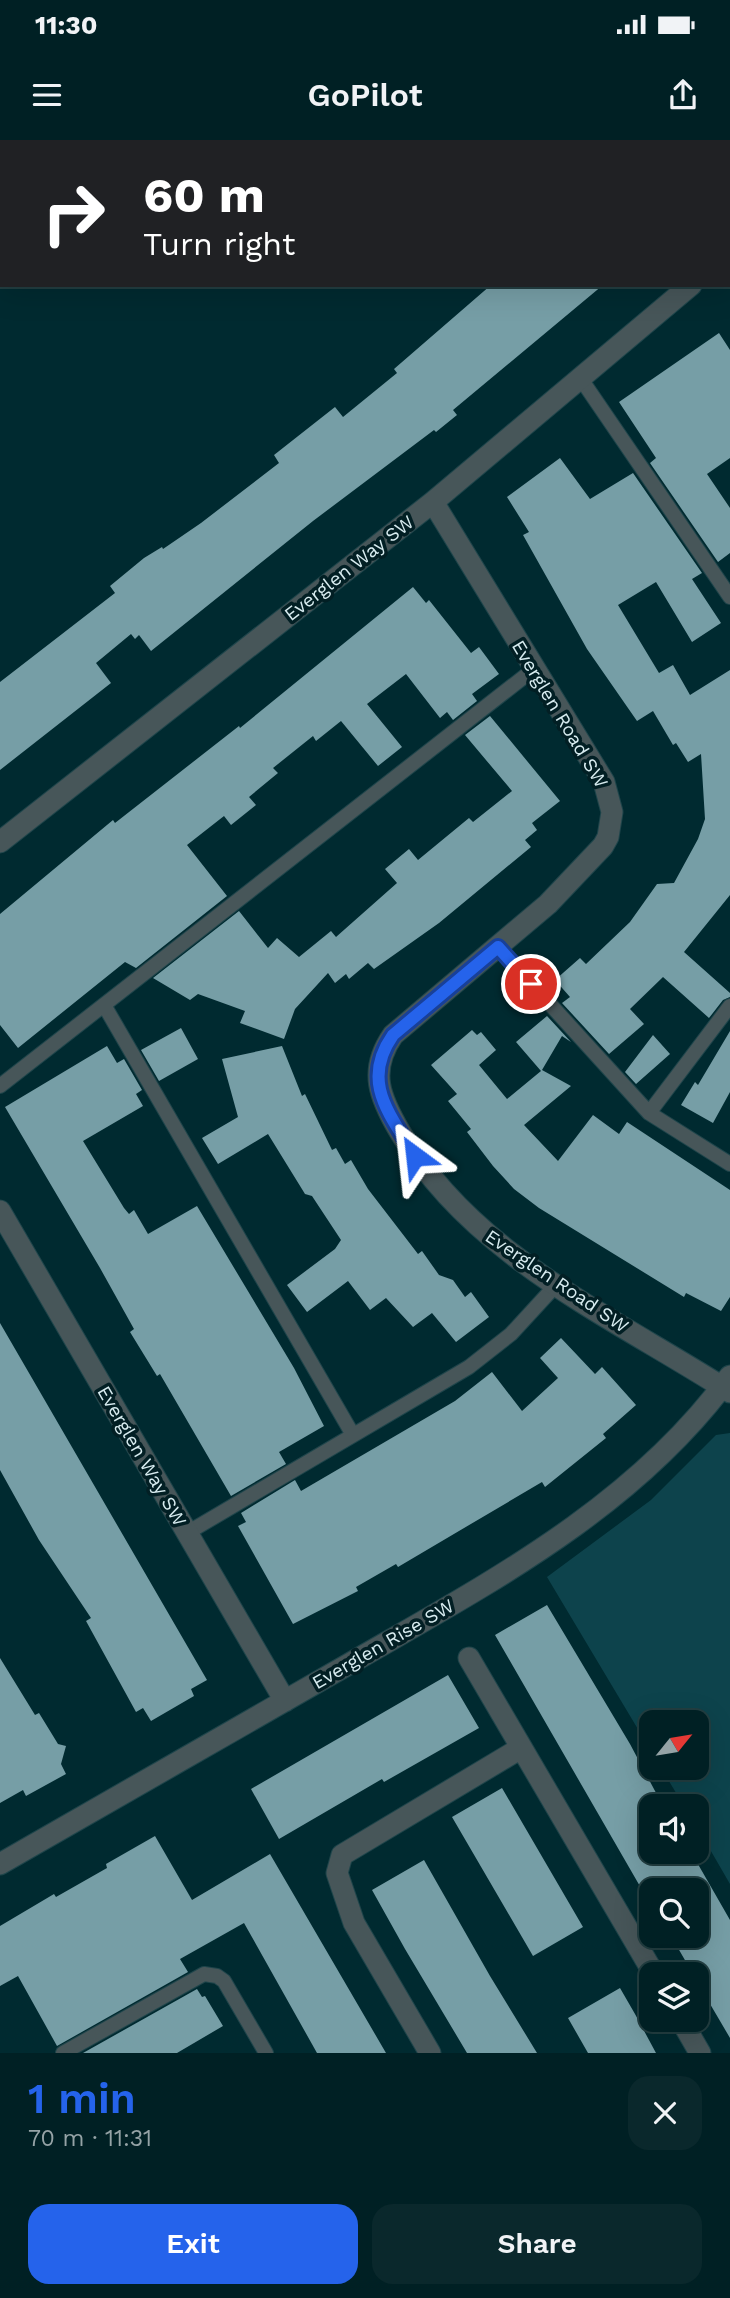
<!DOCTYPE html>
<html lang="en">
<head>
<meta charset="utf-8">
<style>
  :root { --surface:#002024; --page:#0a282c; --text:#f1f3f6; --muted:#95a3a6; --line:#223e41; --accent:#2563eb }
  body { margin:0; font-family:"Work Sans",sans-serif; background:var(--page); color:var(--text); height:100vh; display:flex; flex-direction:column; font-size:26px; white-space:nowrap }
  * { box-sizing:border-box; margin:0 }
  p { font-size:23px; color:var(--muted) }
  .icon { flex:none; width:38px; height:38px; fill:none; stroke:currentColor; stroke-width:2; stroke-linecap:round; stroke-linejoin:round }
  .map { position:relative; height:1913px; overflow:hidden }
  .sheet { display:flex; flex-direction:column; background:var(--surface); flex:1 }
  .sheet>* { flex:none }
  .guide { position:absolute; left:0px; top:0px; width:732px; height:147px; box-shadow:0 7px 28px #0002,0 0 0 2px var(--line); background:#202124; color:#fff; overflow:hidden }
  .needle { width:46px; rotate:60deg }
  .controls { position:absolute; left:639px; top:1570px; display:grid; gap:14px }
  .controls a { display:grid; place-items:center; width:70px; height:70px; border-radius:14px; background:var(--surface); box-shadow:0 7px 28px #0002,0 0 0 2px var(--line); font-size:35px }
  .pin { position:absolute; display:grid; place-items:center; width:60px; height:60px; color:#fff; margin:-30px; border:4px solid #fff; border-radius:50%; box-shadow:0 2px 7px #0007 }
  .me { position:absolute; width:77px; margin:-38px; rotate:330deg; stroke-linejoin:round; filter:drop-shadow(0 0 5px #0008) }
  .turn { display:flex; align-items:center; gap:24px; height:147px; padding:0 28px; font-size:32px }
  .turn .icon { width:91px; height:91px; stroke-width:2.5 }
  .turn b { display:block; font-size:49px; line-height:60px }
  .round { display:grid; place-items:center; flex:none; width:74px; height:74px; border-radius:21px; background:var(--page) }
  .summary { display:flex; align-items:center; justify-content:space-between; height:119px; padding:0 28px }
  h1 { font-size:42px; font-weight:600; line-height:52px; color:var(--accent) }
  .cta { display:flex; gap:14px; margin-top:auto; padding:14px 28px }
  .cta a { flex:1; height:80px; border-radius:21px; background:var(--accent); color:#fff; font-size:28px; font-weight:600; line-height:80px; text-align:center }
  .cta a+a { background:var(--page); color:var(--text) }
  .status { display:flex; justify-content:space-between; align-items:center; height:49px; padding:0 35px; background:var(--surface); direction:ltr }
  .status svg { height:19px; fill:currentColor }
  header { display:flex; justify-content:space-between; align-items:center; height:91px; padding:0 28px; background:var(--surface); font-size:32px; font-weight:600 }
  .map>svg:first-child { display:block }
  .green { fill:#0d434c }
  .building { fill:#769ea6 }
  .lines { fill:none; stroke-linecap:round; stroke-linejoin:round }
  .service-casing { stroke:#1e454b; stroke-width:16 }
  .minor-casing { stroke:#1e454b; stroke-width:23 }
  .service { stroke:#475659; stroke-width:14 }
  .minor { stroke:#475659; stroke-width:21 }
  .route-casing { stroke:#184099; stroke-width:18 }
  .route { stroke:#2563eb; stroke-width:12 }
  .labels { text-anchor:middle; dominant-baseline:central; stroke-width:7; stroke-linejoin:round; paint-order:stroke }
  .street-label { font-size:19px; fill:#d8ecf0; stroke:#021f24 }
</style>
</head>
<body>
<div class="status"><b>11:30</b><svg viewBox="0 0 49 12"><path d="M0 12V9h3v3zM5 12V6h3v6zM10 12V3h3v9zM15 12V0h3v12zM26 1h20v11H26zM47 4h2v5h-2z"/></svg></div>
<header><svg class="icon" aria-label="menu" viewBox="0 0 24 24"><path d="M4 6h16M4 12h16M4 18h16"/></svg>GoPilot<svg class="icon" aria-label="share" viewBox="0 0 24 24"><path d="M12 15V3M7 8l5-5 5 5M5 13v7h14v-7"/></svg></header>
<div class="map">
<svg width="730" height="1913" viewBox="0 0 730 1913">
  <rect width="100%" height="100%" fill="#002a30"/>
  <path class="green" d="M730 1293V1744L697 1687 696 1666H684L661 1628H696V1582H651V1611L547 1437 651 1360 716 1295Z"/>
  <path class="building" d="M491 145H603L453 270 457 275 436 292 434 290 313 381 151 511 139 495 135 499 131 494 96 523 111 543 0 630V542L115 453 110 446 144 418 162 407 163 409 201 383 279 323 274 315 335 267 343 277 397 233 394 229Z
    M719 193 730 210V318L707 334 730 368V413L718 422 650 323 656 318 619 262Z
    M560 318 590 359 633 333 702 433 692 439 721 483 692 502 656 442 618 465 659 533 673 525 690 555 730 530V755L684 812 730 853V857L723 860 709 878 663 837 630 869 644 884 609 914 562 863 570 857 555 840 580 818 586 824 630 782 657 744 674 743 698 699 705 679 701 614 688 622 676 603 673 605 653 571 637 581 587 509 523 395 529 392 507 357Z
    M413 447 426 463 429 460 471 513 479 507 499 534 472 554 477 561 453 580 447 572 440 578 406 534 367 564 402 607 378 626 341 581 316 601 313 596 273 628 278 633 249 657 256 665 231 685 224 676 187 705 227 756 136 828 125 822 18 908 0 885V774L113 680 115 683 239 586 240 588Z
    M490 576 560 661 532 683 537 690 525 700 531 707 439 783 374 829 368 823 349 839 346 834 335 843 328 833 295 869 284 899 240 883 245 871 198 854 190 860 153 838 239 771 268 808 277 798 299 817 331 791 336 797 397 743 385 729 409 709 418 720 469 678 473 682 512 651 465 595Z
    M547 876 571 902 562 896 542 930 571 946 524 985 558 1021 593 975 619 994 627 982 730 1050V1157L721 1171 686 1153 684 1157 539 1068 514 1049 493 1026 467 992 471 989 448 961 457 954 431 925 472 890 477 895 481 892 496 910 479 925 507 959 541 931 516 902Z
    M181 888 198 919 159 941 141 910Z
    M730 891V952L713 983 681 965 695 942 698 945Z
    M653 895 670 914 636 944 625 932Z
    M107 906 117 923 124 919 142 950 136 954 143 966 83 1001 124 1068 129 1074 134 1070 148 1094 197 1066 294 1228 324 1286 279 1312 286 1324 231 1356 160 1234 157 1236 130 1192 134 1189 100 1128 5 967Z
    M282 906 302 956 305 954 332 1010 336 1008 345 1024 351 1020 368 1049 418 1114 422 1111 439 1135 453 1140 465 1157 471 1152 489 1177 456 1202 432 1173 413 1187 386 1158 370 1170 348 1141 307 1172 287 1145 335 1109 341 1100 312 1056 305 1054 268 994 218 1024 202 998 238 977 222 919Z
    M0 1183 207 1540 191 1549 194 1556 151 1581 143 1568 136 1572 86 1481 91 1478 39 1400 0 1330Z
    M561 1198 595 1234 602 1227 636 1265 603 1294 606 1298 545 1347 542 1342 398 1427 396 1424 356 1447 358 1451 293 1484 238 1386 246 1382 241 1373 295 1340 301 1351 455 1261 492 1232 522 1271 558 1238 540 1218Z
    M547 1465 630 1604 663 1666H651V1712H691L730 1780V1898L696 1840V1834H693L671 1796H696V1750L641 1748 495 1495Z
    M0 1518 35 1575 39 1573 58 1604 66 1606 61 1624 66 1634 26 1656 23 1650 0 1663Z
    M448 1535 479 1588 384 1642 382 1639 279 1699 251 1649Z
    M502 1648 583 1787 533 1816 452 1677Z
    M155 1696 192 1760 270 1714 386 1913H317L244 1783 180 1819 188 1832 57 1906 18 1836 0 1846V1786L54 1754 56 1757 107 1728 106 1724Z
    M424 1720 490 1836 537 1913H467L405 1809 372 1750Z
    M620 1848 635 1874 656 1913H588L568 1878Z
    M197 1849 202 1857 205 1856 223 1886 177 1913H83Z"/>
  <g class="lines">
    <g class="service-casing">
      <path id="service" d="M581 239 730 457
        M498 807 649 973 730 1024
        M104 865 353 1295
        M0 946 534 529
        M649 973 730 866
        M187 1393 469 1227 511 1194 557 1144
        M63 1913 204 1834 217 1836 224 1841 266 1913"/>
    </g>
    <g class="minor-casing">
      <path id="minor" d="M730 112V111
        M433 362 604 642 612 672 608 697 603 706 548 764 393 895C368 931 380 958 400 992 473 1116 613 1177 730 1252
        M0 702 433 362 691 145
        M0 1071 285 1561
        M469 1518 654 1834
        M0 1724C116 1657 233 1591 349 1524 487 1444 634 1368 730 1236
        M681 1880 700 1913
        M430 1913 354 1783 337 1733 342 1715 521 1608"/>
    </g>
    <use href="#service" class="service"/>
    <use href="#minor" class="minor"/>
  </g>
  <g class="lines">
    <g class="route-casing">
      <path id="route" d="M415 1016C390 974 360 942 393 895L498 807 531 844"/>
    </g>
    <use href="#route" class="route"/>
  </g>
  <g class="labels">
    <g class="street-label">
      <text transform="translate(349 428) rotate(-38)">Everglen Way SW</text>
      <text transform="translate(560 574) rotate(59)">Everglen Road SW</text>
      <text transform="translate(557 1141) rotate(34)">Everglen Road SW</text>
      <text transform="translate(142 1316) rotate(60)">Everglen Way SW</text>
      <text transform="translate(383 1504) rotate(-30)">Everglen Rise SW</text>
    </g>
  </g>
</svg>
<div class="controls">
<a><svg class="needle" viewBox="-14 -14 28 28"><path d="M0-13l5 13h-10z" fill="#e53935"/><path d="M0 13l5-13h-10z" fill="#95a3a6"/></svg></a>
<a><svg class="icon" aria-label="sound" viewBox="0 0 24 24"><path d="M4 9h4l5-4v14l-5-4H4zM17 9q2 3 0 6"/></svg></a>
<a><svg class="icon" aria-label="search" viewBox="0 0 24 24"><circle cx="10" cy="10" r="6"/><path d="M15 15l6 6"/></svg></a>
<a><svg class="icon" aria-label="layers" viewBox="0 0 24 24"><path d="M12 4l9 5-9 5-9-5zM3 14l9 5 9-5"/></svg></a>
</div>
<div class="pin" style="left:531px;top:844px;background:#d93025"><svg class="icon" aria-label="arrive" viewBox="0 0 24 24"><path d="M6 21V4h12l-3 4 3 4H6"/></svg></div>
<svg class="me" style="left:415px;top:1016px" viewBox="-20 -20 40 40"><path d="M0-17L14 15 0 8-14 15z" fill="#2563eb" stroke="#fff" stroke-width="4"/></svg>
<div class="guide">
<div class="turn"><svg class="icon" aria-label="right" viewBox="0 0 24 24"><path d="M7 20v-9h11M14 6l5 5-5 5"/></svg><div><b>60 m</b>Turn right</div></div>
</div>
</div>
<section class="sheet">
<div class="summary"><div><h1>1 min</h1><p>70 m · 11:31</p></div><a class="round"><svg class="icon" aria-label="close" viewBox="0 0 24 24"><path d="M6 6l12 12M18 6L6 18"/></svg></a></div>
<div class="cta"><a>Exit</a><a>Share</a></div>
</section>
</body>
</html>
